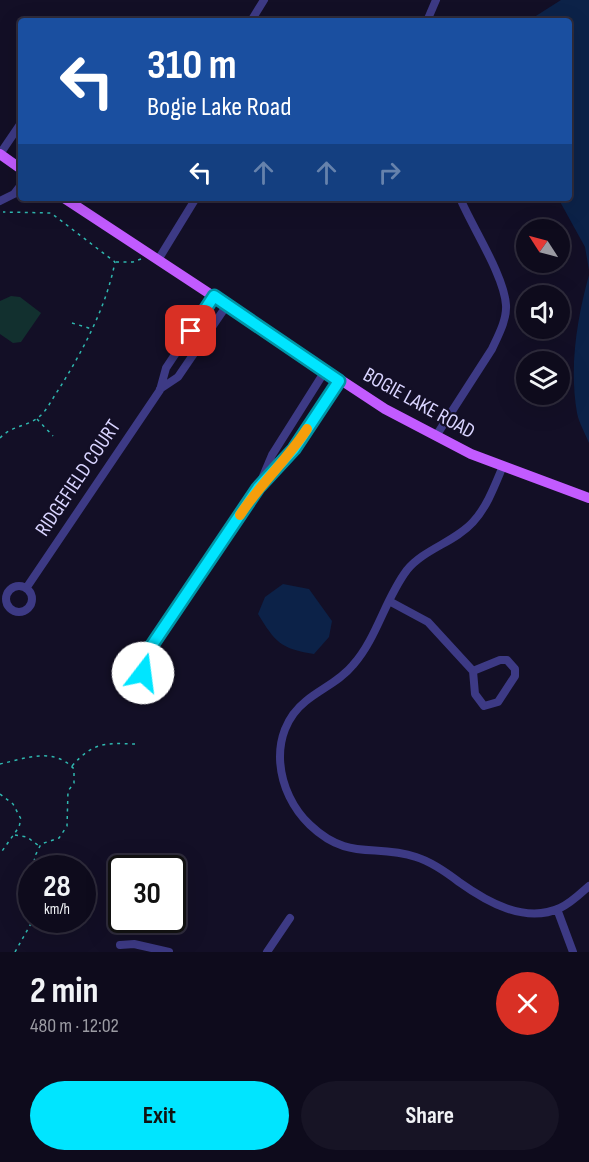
<!DOCTYPE html>
<html lang="en">
<head>
<meta charset="utf-8">
<style>
  :root { --surface:#0e0b1c; --page:#171425; --text:#f1f3f6; --muted:#9b9ba3; --line:#2e2b3b; --accent:#00e5ff }
  body { margin:0; font-family:"Sofia Sans Condensed",sans-serif; background:var(--page); color:var(--text); height:100vh; display:flex; flex-direction:column; font-size:22px; white-space:nowrap }
  * { box-sizing:border-box; margin:0 }
  p { font-size:20px; color:var(--muted) }
  .icon { flex:none; width:33px; height:33px; fill:none; stroke:currentColor; stroke-width:2; stroke-linecap:round; stroke-linejoin:round }
  .map { position:relative; height:952px; overflow:hidden }
  .sheet { display:flex; flex-direction:column; background:var(--surface); flex:1 }
  .sheet>* { flex:none }
  .banner { position:absolute; left:18px; top:18px; width:554px; height:183px; border-radius:6px; box-shadow:0 6px 24px #0002,0 0 0 2px var(--line); background:#1a4fa0; color:#fff; overflow:hidden }
  .needle { width:39px; rotate:306deg }
  .tools { position:absolute; left:516px; top:219px; display:grid; gap:12px }
  .tools a { display:grid; place-items:center; width:54px; height:54px; border-radius:50%; background:var(--surface); box-shadow:0 6px 24px #0002,0 0 0 2px var(--line); font-size:30px }
  .speed { position:absolute; left:18px; top:855px; display:flex; gap:12px; font-size:30px; font-weight:700; text-align:center }
  .speed>* { display:grid; place-content:center; width:78px; height:78px; border-radius:50%; background:var(--surface); box-shadow:0 6px 24px #0002,0 0 0 2px var(--line); line-height:1 }
  .speed small { font-size:15px; font-weight:400 }
  .speed .limit { border:3px solid #111; border-radius:9px; background:#fff; color:#111 }
  .pin { position:absolute; display:grid; place-items:center; width:51px; height:51px; color:#fff; margin:-26px; border-radius:12px; box-shadow:0 3px 9px #0006 }
  .me { position:absolute; width:66px; margin:-33px; rotate:15deg; stroke-linejoin:round; filter:drop-shadow(0 0 4px #0008) }
  .turn { display:flex; align-items:center; gap:21px; height:126px; padding:0 30px; font-size:27px }
  .turn .icon { width:78px; height:78px; stroke-width:2.5 }
  .turn b { display:block; font-size:42px; line-height:51px }
  .lanes { display:flex; align-items:center; height:57px; padding:0 30px; background:#0003; justify-content:center; gap:30px; direction:ltr }
  .lanes .off { opacity:.35 }
  .round { display:grid; place-items:center; flex:none; width:63px; height:63px; border-radius:32px; background:var(--page) }
  .headline { display:flex; align-items:center; justify-content:space-between; height:102px; padding:0 30px }
  h1 { font-size:36px; font-weight:700; line-height:45px }
  .action { display:flex; gap:12px; margin-top:auto; padding:12px 30px }
  .action a { flex:1; height:69px; border-radius:36px; background:var(--accent); color:#111; font-size:24px; font-weight:700; line-height:69px; text-align:center }
  .action a+a { background:var(--page); color:var(--text) }
  .map>svg:first-child { display:block }
  .green { fill:#12302f }
  .water { fill:#0c2248 }
  .lines { fill:none; stroke-linecap:round; stroke-linejoin:round }
  .path { stroke:#2fb8b0; stroke-width:1.5; stroke-dasharray:3 4.5; stroke-linecap:butt }
  .minor { stroke:#3d3a85; stroke-width:8 }
  .major { stroke:#c25bff; stroke-width:10 }
  .route-casing { stroke:#0095a6; stroke-width:15 }
  .route { stroke:#00e5ff; stroke-width:10 }
  .slow { stroke:#f59e0b; stroke-width:10 }
  .labels { text-anchor:middle; dominant-baseline:central; stroke-width:4.5; stroke-linejoin:round; paint-order:stroke }
  .street-label { font-size:21px; fill:#d9d4ff; stroke:#130f26 }
</style>
</head>
<body>
<div class="map">
<svg width="589" height="952" viewBox="0 0 589 952">
  <rect width="100%" height="100%" fill="#130f26"/>
  <path class="green" d="M11 296 20 297 41 313 21 342 13 343 0 334V301Z"/>
  <path class="water" d="M561 0H589V270L585 247 558 198H568V21H528Z
    M589 275V443C585 433 579 423 577 413 569 367 577 318 589 275Z
    M283 584 309 589 332 621 329 637 314 654C281 649 275 642 258 614L265 597Z"/>
  <g class="lines">
    <path class="path" d="M116 262H133L141 259
      M72 323 92 329
      M37 419 53 436
      M0 438C12 425 28 427 40 416 48 409 53 397 59 389 83 350 106 308 115 262L51 213 3 212
      M0 764C24 759 53 746 74 769V783L68 791 67 826 59 838 41 844 34 858 37 868
      M72 766C93 742 105 743 135 744
      M0 794 13 804 21 819 19 827 0 854
      M15 835 27 837 39 846
      M15 952 33 920"/>
    <path class="minor" d="M251 21 264 0
      M427 21 436 0
      M0 154 21 123
      M0 201 14 194 21 185
      M158 260 196 198
      M160 389 178 377 227 305
      M436 436 492 349C498 336 507 320 506 305 504 275 472 227 460 198
      M503 466C495 485 487 507 473 522 455 542 424 549 407 570 385 599 377 638 353 665 340 681 322 688 306 701 266 733 276 793 310 825 349 862 374 843 416 857 432 862 446 872 459 882 487 902 525 924 560 908 571 903 580 894 589 886
      M260 486 294 449 339 381
      M6 599a13 13 0 1 1 26 0a13 13 0 1 1-26 0Z
      M27 587 160 390 166 368 214 296
      M389 601 428 622 473 671 475 694 484 706 498 702 515 676V669L507 660H500L473 671
      M140 663C145 673 142 680 135 688L124 685 121 673 126 667 140 663 258 488 272 455 325 371
      M557 909 573 952
      M120 945 134 944 169 952
      M267 952 290 918"/>
    <path class="major" d="M0 154 21 169
      M64 198 385 409 471 454 589 498"/>
  </g>
  <g class="lines">
    <g class="route-casing">
      <path id="route" d="M143 673 140 663 258 488 294 449 339 381 214 296 191 331"/>
    </g>
    <use href="#route" class="route"/>
    <path class="slow" d="M240 515C260 484 287 460 307 429"/>
  </g>
  <g class="labels">
    <g class="street-label">
      <text transform="translate(419 403) rotate(29)">BOGIE LAKE ROAD</text>
      <text transform="translate(78 478) rotate(-56)">RIDGEFIELD COURT</text>
    </g>
  </g>
</svg>
<div class="tools">
<a><svg class="needle" viewBox="-14 -14 28 28"><path d="M0-13l5 13h-10z" fill="#e53935"/><path d="M0 13l5-13h-10z" fill="#9b9ba3"/></svg></a>
<a><svg class="icon" aria-label="sound" viewBox="0 0 24 24"><path d="M4 9h4l5-4v14l-5-4H4zM17 9q2 3 0 6"/></svg></a>
<a><svg class="icon" aria-label="layers" viewBox="0 0 24 24"><path d="M12 4l9 5-9 5-9-5zM3 14l9 5 9-5"/></svg></a>
</div>
<div class="speed"><div>28<small>km/h</small></div><div class="limit">30</div></div>
<div class="pin" style="left:191px;top:331px;background:#d93025"><svg class="icon" aria-label="arrive" viewBox="0 0 24 24"><path d="M6 21V4h12l-3 4 3 4H6"/></svg></div>
<svg class="me" style="left:143px;top:673px" viewBox="-20 -20 40 40"><circle r="19" fill="#fff"/><path d="M0-13L10 11 0 6-10 11z" fill="#00e5ff"/></svg>
<div class="banner">
<div class="turn"><svg class="icon" aria-label="left" viewBox="0 0 24 24"><path d="M17 20v-9H6M10 6l-5 5 5 5"/></svg><div><b>310 m</b>Bogie Lake Road</div></div>
<div class="lanes"><svg class="icon" aria-label="left" viewBox="0 0 24 24"><path d="M17 20v-9H6M10 6l-5 5 5 5"/></svg><svg class="icon off" aria-label="ahead" viewBox="0 0 24 24"><path d="M12 20V5M6 11l6-6 6 6"/></svg><svg class="icon off" aria-label="ahead" viewBox="0 0 24 24"><path d="M12 20V5M6 11l6-6 6 6"/></svg><svg class="icon off" aria-label="right" viewBox="0 0 24 24"><path d="M7 20v-9h11M14 6l5 5-5 5"/></svg></div>
</div>
</div>
<section class="sheet">
<div class="headline"><div><h1>2 min</h1><p>480 m · 12:02</p></div><a class="round" style="background:#d93025;color:#fff"><svg class="icon" aria-label="close" viewBox="0 0 24 24"><path d="M6 6l12 12M18 6L6 18"/></svg></a></div>
<div class="action"><a>Exit</a><a>Share</a></div>
</section>
</body>
</html>
